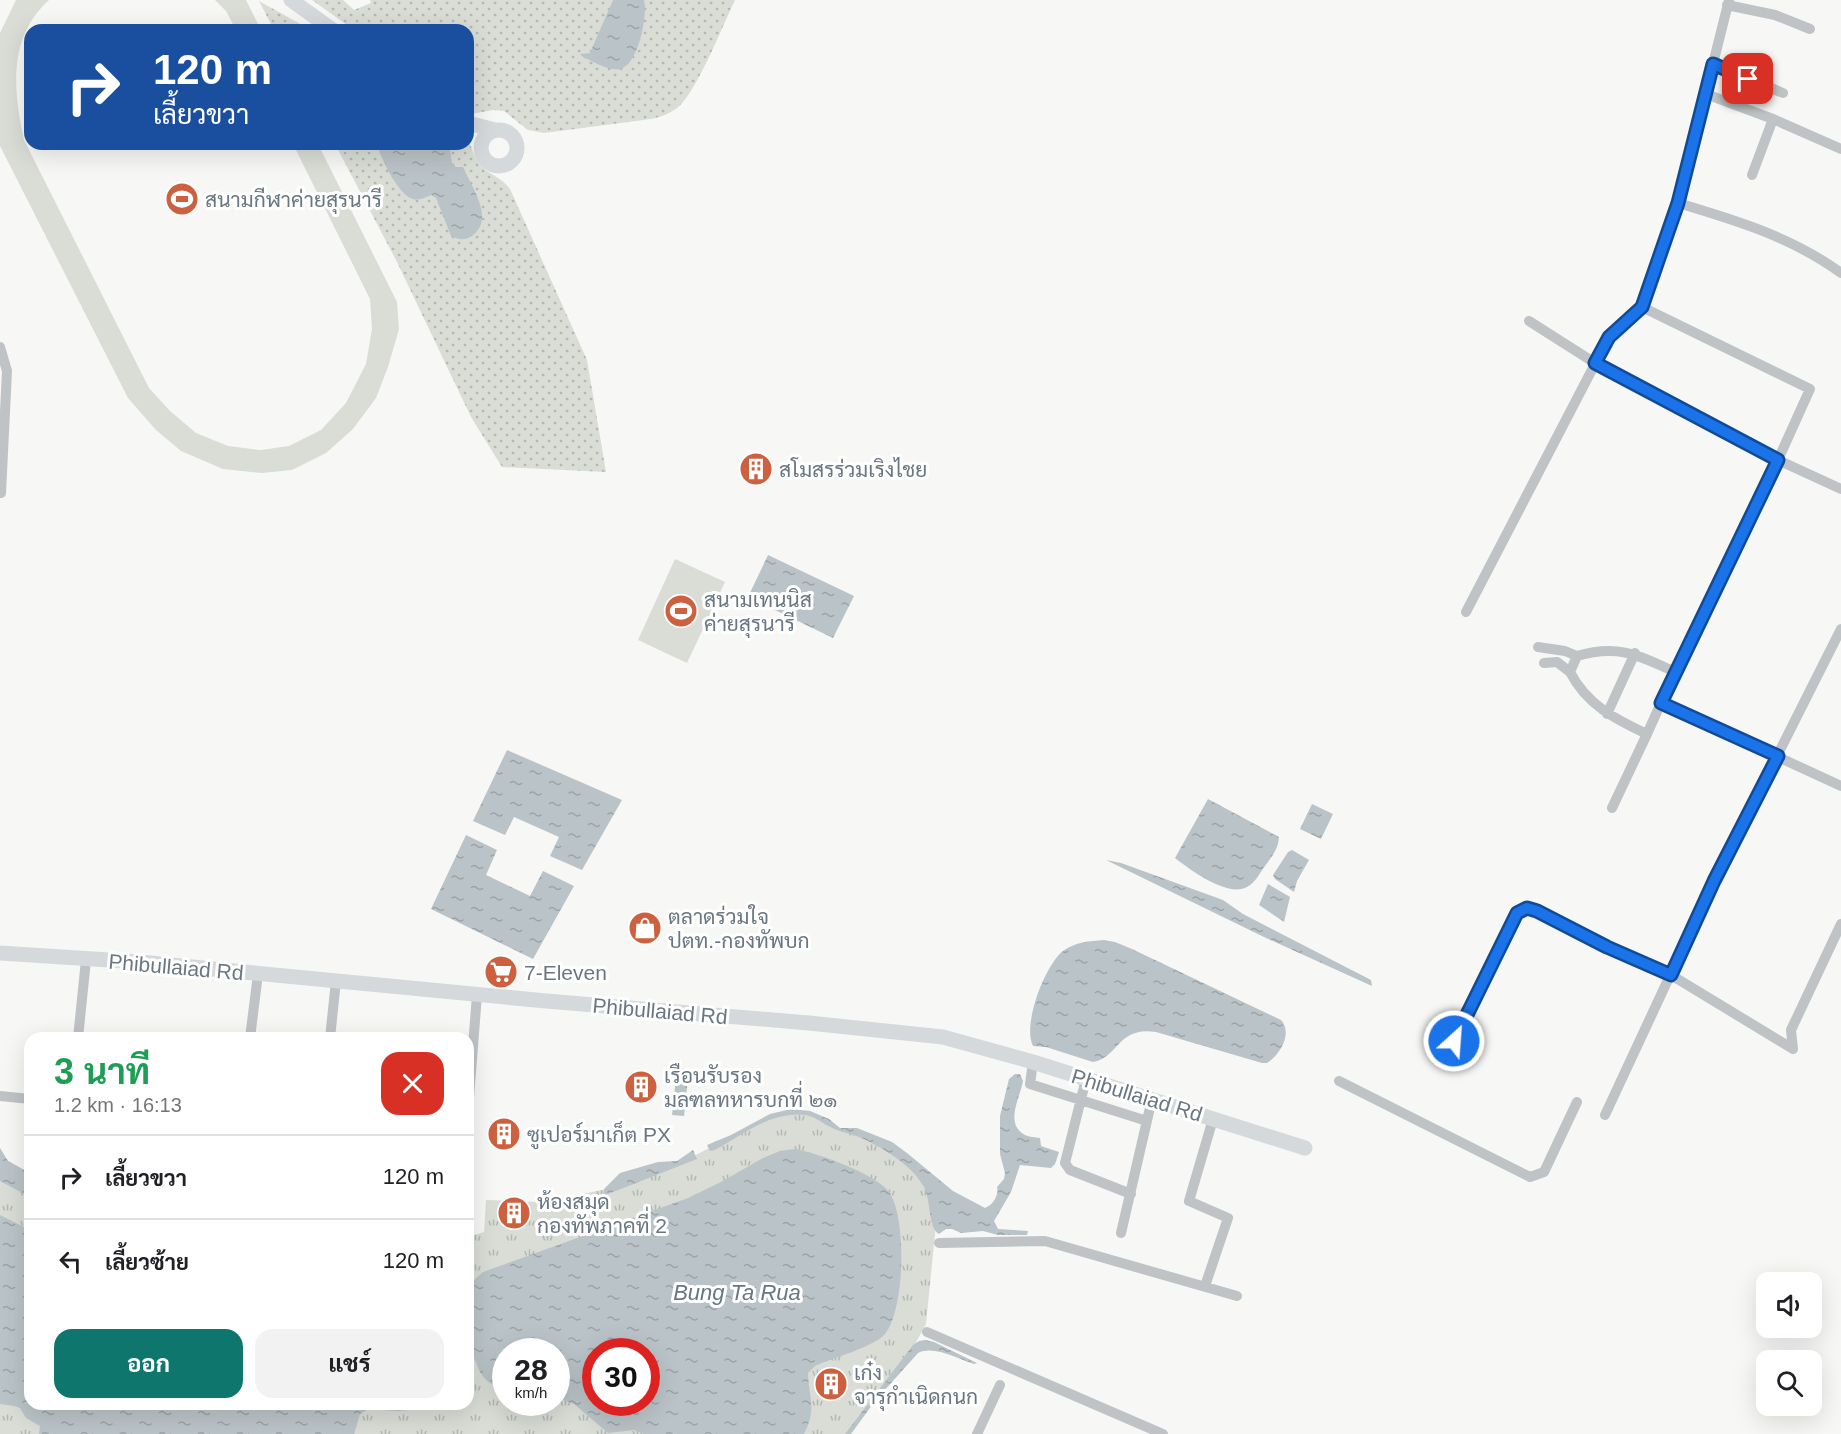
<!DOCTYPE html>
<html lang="th">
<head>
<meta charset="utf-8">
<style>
  :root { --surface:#fff; --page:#f2f2f2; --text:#202124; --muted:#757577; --line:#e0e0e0; --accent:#0f766e }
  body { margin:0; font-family:Helvetica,Sarabun,sans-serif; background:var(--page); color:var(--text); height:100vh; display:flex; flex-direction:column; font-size:22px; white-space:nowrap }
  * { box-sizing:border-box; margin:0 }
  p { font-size:20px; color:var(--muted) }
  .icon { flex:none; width:33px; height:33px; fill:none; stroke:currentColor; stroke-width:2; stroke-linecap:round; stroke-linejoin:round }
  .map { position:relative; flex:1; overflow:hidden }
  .details { position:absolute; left:24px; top:1032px; width:450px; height:378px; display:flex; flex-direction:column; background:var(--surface); border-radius:18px; box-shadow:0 6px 24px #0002 }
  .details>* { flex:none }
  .top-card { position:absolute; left:24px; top:24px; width:450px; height:126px; border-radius:18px; box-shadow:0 6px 24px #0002; background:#1a4fa0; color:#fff; overflow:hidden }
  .controls { position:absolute; left:1756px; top:1272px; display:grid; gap:12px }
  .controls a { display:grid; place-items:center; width:66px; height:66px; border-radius:12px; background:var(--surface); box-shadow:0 6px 24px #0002; font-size:30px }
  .speed { position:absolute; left:492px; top:1338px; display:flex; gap:12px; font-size:30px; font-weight:700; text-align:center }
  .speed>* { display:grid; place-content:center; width:78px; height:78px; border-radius:50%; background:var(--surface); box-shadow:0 6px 24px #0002; line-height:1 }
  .speed small { font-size:15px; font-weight:400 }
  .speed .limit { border:9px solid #d22; background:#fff; color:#111 }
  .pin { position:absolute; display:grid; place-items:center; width:51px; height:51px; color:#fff; margin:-26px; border-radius:12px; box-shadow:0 3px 9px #0006 }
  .me { position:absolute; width:66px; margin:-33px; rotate:26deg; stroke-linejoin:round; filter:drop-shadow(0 0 4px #0008) }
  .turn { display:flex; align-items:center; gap:21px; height:126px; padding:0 30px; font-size:27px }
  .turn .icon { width:78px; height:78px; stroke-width:2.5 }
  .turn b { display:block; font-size:42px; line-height:51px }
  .round { display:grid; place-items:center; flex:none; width:63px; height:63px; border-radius:18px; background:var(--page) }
  .head { display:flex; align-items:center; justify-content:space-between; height:102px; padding:0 30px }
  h1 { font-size:36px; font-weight:700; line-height:45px; color:#1e9e55 }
  .button { display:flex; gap:12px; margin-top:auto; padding:12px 30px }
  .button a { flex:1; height:69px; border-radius:18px; background:var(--accent); color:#fff; font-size:24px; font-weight:700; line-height:69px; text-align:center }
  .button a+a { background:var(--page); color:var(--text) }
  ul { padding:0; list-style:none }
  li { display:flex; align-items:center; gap:18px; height:84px; padding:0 30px; border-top:2px solid var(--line) }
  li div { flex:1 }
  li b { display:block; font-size:22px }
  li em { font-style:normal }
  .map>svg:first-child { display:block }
  .grass { fill:url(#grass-dots) }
  .park { fill:url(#park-tufts); fill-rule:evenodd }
  .pitch { fill:#d9ddd6 }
  .water { fill:url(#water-ripples); fill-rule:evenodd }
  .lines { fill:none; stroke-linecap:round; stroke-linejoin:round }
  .street { stroke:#bfc3c6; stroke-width:10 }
  .secondary { stroke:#d5d9dc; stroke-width:15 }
  .route-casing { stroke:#114b97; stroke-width:15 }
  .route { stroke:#1a73e8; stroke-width:10 }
  .labels { text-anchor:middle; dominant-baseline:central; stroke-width:6; stroke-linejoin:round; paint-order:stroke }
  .poi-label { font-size:21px; fill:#6a7782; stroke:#fff; text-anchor:start }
  .street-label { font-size:21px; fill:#6a7782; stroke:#fff }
  .water-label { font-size:22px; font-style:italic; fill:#66777e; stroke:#fff }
</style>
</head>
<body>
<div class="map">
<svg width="1841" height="1434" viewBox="0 0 1841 1434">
  <defs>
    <pattern id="grass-dots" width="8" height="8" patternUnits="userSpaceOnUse" patternTransform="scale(1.5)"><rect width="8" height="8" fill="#d9ddd6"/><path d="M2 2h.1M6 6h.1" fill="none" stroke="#b4b8b3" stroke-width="1.8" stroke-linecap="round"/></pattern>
    <pattern id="park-tufts" width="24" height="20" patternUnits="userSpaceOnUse" patternTransform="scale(1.5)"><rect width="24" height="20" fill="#d9ddd6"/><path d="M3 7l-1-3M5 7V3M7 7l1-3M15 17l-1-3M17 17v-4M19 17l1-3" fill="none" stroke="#b4b8b3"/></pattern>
    <pattern id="water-ripples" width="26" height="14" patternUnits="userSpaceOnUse" patternTransform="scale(1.5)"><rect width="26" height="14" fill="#bac3c7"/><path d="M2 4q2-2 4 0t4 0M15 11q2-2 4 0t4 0" fill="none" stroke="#9ba3a7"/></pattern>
  </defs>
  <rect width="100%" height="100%" fill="#f7f7f5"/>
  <path class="grass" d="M312 0H343L354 10 371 3 370 0H735C723 25 696 94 677 108 669 114 661 117 651 119L544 133 528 130 504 111 493 110 471 114 468 112V30H354Z
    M259 1 311 30H274Z
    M468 140C473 149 474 160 482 167 492 176 501 177 510 189L587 360 606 472 502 467 471 417 397 262 335 144H468Z"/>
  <path class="park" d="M782 1113H805L816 1115 840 1129 886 1145 929 1188 936 1224 926 1324 909 1355 848 1434H0V1176L30 1192V1404H468V1237L484 1232 486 1200 542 1202 612 1188 692 1157 759 1122ZM506 1352H556V1402H506ZM596 1352H646V1402H596Z"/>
  <path class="pitch" d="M16 0H49C8 37 13 90 24 140L149 388 170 411 196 433 228 446 261 450 289 446 321 430 346 403 366 364 372 329 370 299 293 144H318L397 302 399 329 388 367 376 398 353 429 326 453 292 470 262 473 223 469 181 451 156 430 128 398 0 146V33Z
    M215 0H246L261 30H236L226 11Z
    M675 559 725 582 687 663 638 640Z"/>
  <path class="water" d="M613 0H644C648 16 638 65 620 69 608 71 594 62 583 57L580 54 590 53Z
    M377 144H446L450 149 452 164 456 167H463L465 171C473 189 494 219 473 235 465 241 460 240 451 236L436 198 431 195C426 197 419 201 413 199 398 195 381 158 377 144Z
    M768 555 854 596 833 638 748 597Z
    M507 750 622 800 582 870 550 856 559 837 514 817 505 835 473 821Z
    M1208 799 1279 837C1278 850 1272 856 1265 866 1259 874 1256 882 1247 887 1228 898 1189 869 1175 858Z
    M1312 804 1333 814 1321 839 1300 829Z
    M466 835 497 850 486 875 530 896 543 871 574 886 533 959 431 909Z
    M1292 850 1309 860 1297 881 1294 892 1275 879 1273 875 1288 852Z
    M1106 860 1121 863 1223 900 1243 914 1371 980 1372 986 1264 937Z
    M1268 884 1290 897 1284 922 1259 905Z
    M1104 940 1115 942 1132 949 1281 1020C1293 1033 1280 1055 1267 1063H1262L1156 1032C1117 1026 1120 1057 1093 1062L1046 1047 1033 1046C1022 1025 1045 965 1063 951 1075 942 1090 941 1104 940Z
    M677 1068 689 1069 684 1116 672 1115Z
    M1015 1074H1020L1023 1081C1020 1098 1004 1124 1025 1135 1029 1137 1035 1137 1040 1138L1041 1146 1059 1152 1055 1164 1051 1168 1020 1165 1011 1192 994 1221 998 1229 1028 1231 1027 1235H998L983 1231 961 1233 952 1229H946L939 1234C928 1228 931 1200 924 1187 912 1165 882 1147 859 1137 852 1134 844 1133 837 1130 817 1122 815 1112 790 1115 762 1118 739 1137 715 1150L710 1151 707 1145 731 1135 770 1114 791 1109 810 1111 829 1119 840 1128H857L892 1142 907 1153 953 1191 985 1208C993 1205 999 1195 997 1187L1004 1179 1005 1173 1000 1154V1116L1009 1079Z
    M0 1148 8 1161 30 1173V1197L0 1181Z
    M794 1149C816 1152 876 1174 889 1192 907 1217 905 1310 885 1334 874 1347 832 1358 815 1366L808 1373C809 1400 817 1408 804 1434H644L634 1430 608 1433 574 1404 557 1398 556 1352H506L505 1390C497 1387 487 1383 482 1375 471 1360 464 1308 468 1291 470 1283 477 1277 483 1272L688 1198 721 1182 763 1158 780 1151ZM596 1352H646V1402H596Z
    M693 1150 697 1159 603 1196 604 1189 620 1173 658 1162 677 1161Z
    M0 1215 30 1230V1404H431L428 1407 399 1411 368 1409 360 1414 354 1434H39L40 1426 26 1418 20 1408 14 1406 0 1404Z
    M925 1340 934 1342 977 1363 974 1364C958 1359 934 1345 918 1353L875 1401 851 1434H845L913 1345 919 1341Z"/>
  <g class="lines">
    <path class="street" d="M1727 5 1775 15 1810 29
      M1713 64 1783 93
      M1706 94 1773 119 1841 149
      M1752 175 1773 119
      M1678 203C1735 220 1792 237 1841 273
      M1642 307 1810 389 1778 460 1841 489
      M1529 321 1595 363 1778 460 1675 672C1638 655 1618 644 1577 656L1570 672C1587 705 1615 719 1647 734L1675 672
      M0 347 7 371 1 493
      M1466 612 1609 337 1642 307 1650 286 1678 203 1729 0
      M1538 647 1565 651 1577 656
      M1544 663 1557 662 1570 672
      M1661 703 1841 786
      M1607 714 1635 653
      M1612 808 1647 734
      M78 1038 86 960
      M250 1038 258 974
      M330 1038 336 981
      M1454 1041 1517 913 1527 908 1537 911 1607 947 1671 975 1793 1049
      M1793 1049 1791 1030 1841 924
      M1033 1062 1030 1084 1147 1121
      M1086 1079 1065 1163 1070 1170 1131 1194
      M1339 1081 1530 1177 1544 1172 1577 1102
      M0 1096 30 1099
      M468 1110 477 995
      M1605 1115 1714 881 1841 629
      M1121 1233 1152 1099
      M939 1243 1045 1241 1237 1296
      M1205 1286 1228 1218 1189 1201 1213 1119
      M927 1332 1163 1434
      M977 1434 1000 1385"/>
    <path class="secondary" d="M291 0 333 30
      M468 123 495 130
      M481 148a18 18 0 1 1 36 0a18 18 0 1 1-36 0Z
      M0 953 140 962 546 1001 809 1023 943 1037 1033 1062 1305 1148"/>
  </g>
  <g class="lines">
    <g class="route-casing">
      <path id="route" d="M1454 1041 1517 913 1527 908 1537 911 1607 947 1671 975 1714 881 1778 756 1661 703 1778 460 1595 363 1609 337 1642 307 1678 203 1713 64 1748 79"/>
    </g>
    <use href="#route" class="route"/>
  </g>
  <defs>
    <g id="stadium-disc" transform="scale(1.725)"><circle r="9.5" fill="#cd603e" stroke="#fff"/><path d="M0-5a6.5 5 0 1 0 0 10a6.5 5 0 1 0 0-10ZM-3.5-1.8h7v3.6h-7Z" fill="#fff"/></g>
    <g id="building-disc" transform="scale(1.725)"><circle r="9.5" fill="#cd603e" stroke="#fff"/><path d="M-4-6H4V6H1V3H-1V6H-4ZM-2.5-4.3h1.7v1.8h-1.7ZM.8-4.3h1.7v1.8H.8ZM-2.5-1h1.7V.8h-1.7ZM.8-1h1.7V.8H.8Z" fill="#fff"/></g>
    <g id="shop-disc" transform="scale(1.725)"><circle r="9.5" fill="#cd603e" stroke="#fff"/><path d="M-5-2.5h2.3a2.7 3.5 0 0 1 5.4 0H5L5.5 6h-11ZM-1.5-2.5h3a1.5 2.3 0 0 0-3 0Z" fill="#fff"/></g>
    <g id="supermarket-disc" transform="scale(1.725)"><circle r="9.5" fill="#cd603e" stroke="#fff"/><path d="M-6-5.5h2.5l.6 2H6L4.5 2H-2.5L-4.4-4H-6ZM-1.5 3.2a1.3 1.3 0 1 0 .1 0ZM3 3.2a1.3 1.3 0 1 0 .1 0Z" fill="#fff"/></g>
  </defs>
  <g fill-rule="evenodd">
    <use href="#stadium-disc" x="182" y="199"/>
    <use href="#building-disc" x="756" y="469"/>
    <use href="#stadium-disc" x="681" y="611"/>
    <use href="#shop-disc" x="645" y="928"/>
    <use href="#supermarket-disc" x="501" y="972"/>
    <use href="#building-disc" x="641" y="1087"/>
    <use href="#building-disc" x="504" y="1134"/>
    <use href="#building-disc" x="514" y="1213"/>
    <use href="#building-disc" x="831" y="1384"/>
  </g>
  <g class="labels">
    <g class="poi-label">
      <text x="205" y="199">สนามกีฬาค่ายสุรนารี</text>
      <text x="779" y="469">สโมสรร่วมเริงไชย</text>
      <text x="704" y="599">สนามเทนนิส<tspan x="704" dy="24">ค่ายสุรนารี</tspan></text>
      <text x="668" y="916">ตลาดร่วมใจ<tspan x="668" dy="24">ปตท.-กองทัพบก</tspan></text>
      <text x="524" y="972">7-Eleven</text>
      <text x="664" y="1075">เรือนรับรอง<tspan x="664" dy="24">มลฑลทหารบกที่ ๒๑</tspan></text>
      <text x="527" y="1134">ซูเปอร์มาเก็ต PX</text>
      <text x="537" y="1201">ห้องสมุด<tspan x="537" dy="24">กองทัพภาคที่ 2</tspan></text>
      <text x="854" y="1372">เก๋ง<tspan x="854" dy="24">จารุกำเนิดกนก</tspan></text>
    </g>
    <g class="street-label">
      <text transform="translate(176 967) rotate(5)">Phibullaiad Rd</text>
      <text transform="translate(660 1011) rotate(5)">Phibullaiad Rd</text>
      <text transform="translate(1137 1095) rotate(17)">Phibullaiad Rd</text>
    </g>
    <g class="water-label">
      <text x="737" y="1292">Bung Ta Rua</text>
    </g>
  </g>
</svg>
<div class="controls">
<a><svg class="icon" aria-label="sound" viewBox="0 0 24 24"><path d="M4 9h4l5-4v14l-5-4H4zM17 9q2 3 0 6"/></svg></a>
<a><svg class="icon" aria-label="search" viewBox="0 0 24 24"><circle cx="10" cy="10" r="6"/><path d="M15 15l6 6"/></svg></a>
</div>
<div class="speed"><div>28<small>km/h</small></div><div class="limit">30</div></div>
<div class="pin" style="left:1748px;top:79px;background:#d93025"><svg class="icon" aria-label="arrive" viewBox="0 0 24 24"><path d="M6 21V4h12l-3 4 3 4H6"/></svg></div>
<svg class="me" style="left:1454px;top:1041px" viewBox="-20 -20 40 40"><circle r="17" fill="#1a73e8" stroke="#fff" stroke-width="3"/><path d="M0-11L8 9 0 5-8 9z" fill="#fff"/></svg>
<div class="top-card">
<div class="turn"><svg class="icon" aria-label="right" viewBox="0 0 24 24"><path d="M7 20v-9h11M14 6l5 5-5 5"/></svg><div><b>120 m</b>เลี้ยวขวา</div></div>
</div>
<section class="details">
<div class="head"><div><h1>3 นาที</h1><p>1.2 km · 16:13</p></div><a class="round" style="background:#d93025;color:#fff"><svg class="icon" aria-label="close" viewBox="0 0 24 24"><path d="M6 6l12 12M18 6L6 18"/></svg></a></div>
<ul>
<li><svg class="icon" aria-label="right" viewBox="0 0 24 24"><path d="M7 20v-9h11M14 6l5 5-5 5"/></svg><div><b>เลี้ยวขวา</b></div><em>120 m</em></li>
<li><svg class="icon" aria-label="left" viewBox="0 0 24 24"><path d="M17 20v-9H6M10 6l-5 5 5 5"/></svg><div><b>เลี้ยวซ้าย</b></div><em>120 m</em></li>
</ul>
<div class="button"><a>ออก</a><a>แชร์</a></div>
</section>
</div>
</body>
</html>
